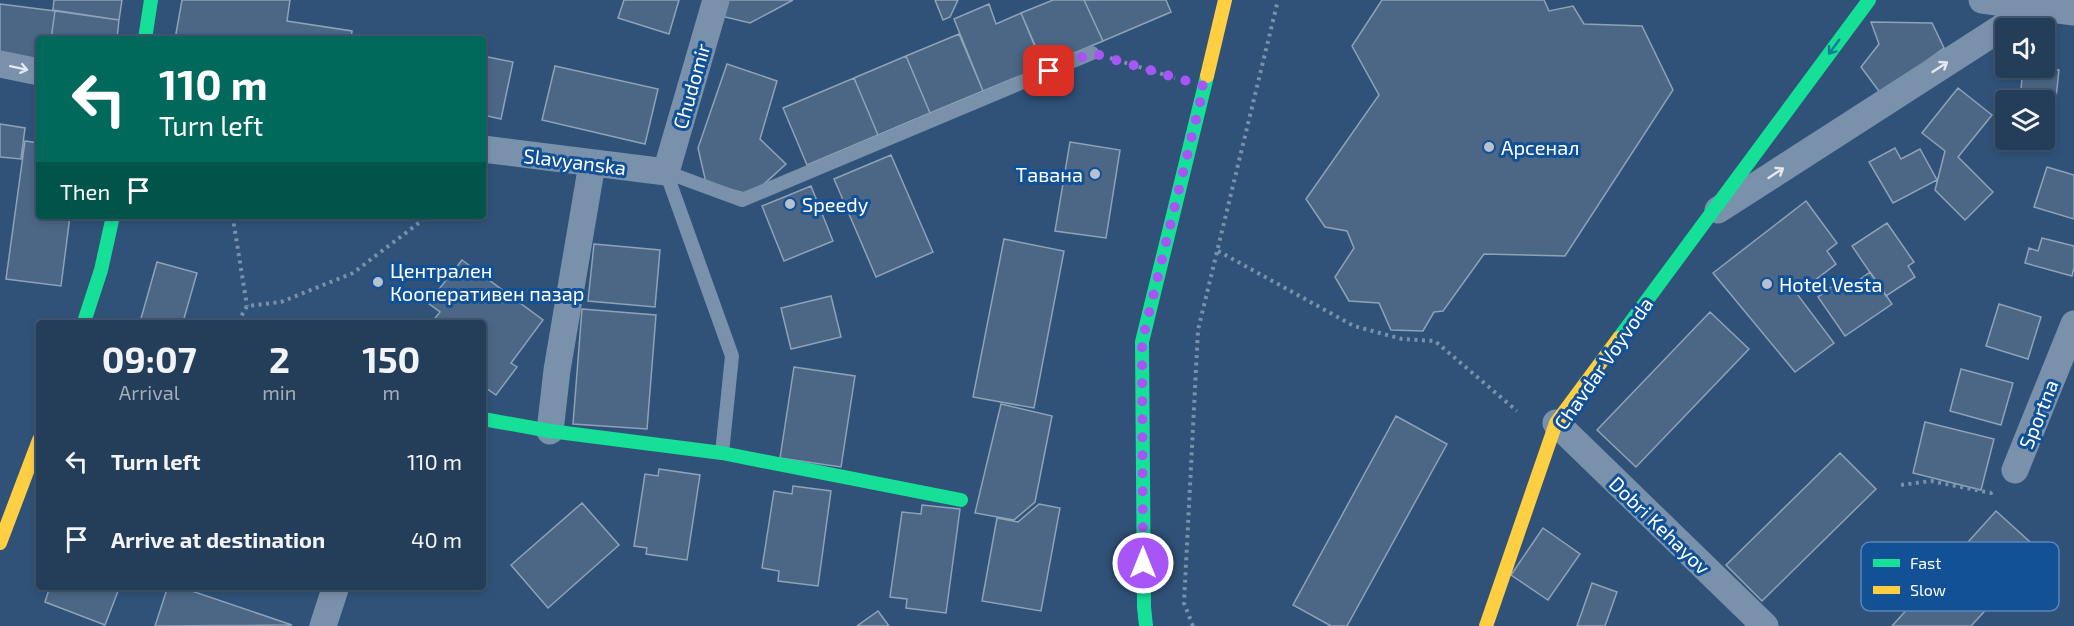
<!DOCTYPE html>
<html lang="en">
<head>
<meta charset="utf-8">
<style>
  :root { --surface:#243e5a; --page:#304963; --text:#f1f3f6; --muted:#a3aebb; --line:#415770 }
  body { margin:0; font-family:"Exo 2",sans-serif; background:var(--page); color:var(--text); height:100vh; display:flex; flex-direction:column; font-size:22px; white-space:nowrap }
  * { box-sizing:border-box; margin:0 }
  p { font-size:20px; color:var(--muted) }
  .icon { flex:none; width:33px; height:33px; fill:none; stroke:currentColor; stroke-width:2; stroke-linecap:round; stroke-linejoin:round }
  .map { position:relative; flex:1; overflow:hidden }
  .drawer { position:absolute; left:36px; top:320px; width:450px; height:270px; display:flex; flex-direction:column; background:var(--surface); border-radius:6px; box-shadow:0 3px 9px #0003,0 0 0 2px var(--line) }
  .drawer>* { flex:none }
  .hud { position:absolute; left:36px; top:36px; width:450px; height:183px; border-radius:6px; box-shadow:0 3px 9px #0003,0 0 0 2px var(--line); background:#00695c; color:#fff; overflow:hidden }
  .fabs { position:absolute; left:1995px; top:18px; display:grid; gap:12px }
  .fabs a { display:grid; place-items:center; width:60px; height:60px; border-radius:6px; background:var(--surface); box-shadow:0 3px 9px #0003,0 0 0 2px var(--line); font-size:30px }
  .pin { position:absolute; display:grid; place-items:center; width:51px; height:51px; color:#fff; margin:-26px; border-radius:12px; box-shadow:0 3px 9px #0006 }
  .me { position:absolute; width:66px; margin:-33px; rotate:0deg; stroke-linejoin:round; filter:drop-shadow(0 0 4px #0008) }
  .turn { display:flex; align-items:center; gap:21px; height:126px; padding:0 24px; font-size:27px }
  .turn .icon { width:78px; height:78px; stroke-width:2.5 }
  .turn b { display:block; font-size:42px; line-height:51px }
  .then { display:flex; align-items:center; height:57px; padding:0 24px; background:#0003; gap:12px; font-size:22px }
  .eta { display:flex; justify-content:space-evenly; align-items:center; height:102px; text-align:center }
  .eta b { font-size:36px; font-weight:700; line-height:42px }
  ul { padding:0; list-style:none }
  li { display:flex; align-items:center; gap:18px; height:78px; padding:0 24px }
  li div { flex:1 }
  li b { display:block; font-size:22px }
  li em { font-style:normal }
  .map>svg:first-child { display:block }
  .building { fill:#4b6785; stroke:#8ea2b8; stroke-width:1.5 }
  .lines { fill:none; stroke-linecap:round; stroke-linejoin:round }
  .path { stroke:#7991ab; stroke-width:4; stroke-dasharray:3 4.5; stroke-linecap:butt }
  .lane { stroke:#7991ab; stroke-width:14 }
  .street { stroke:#7991ab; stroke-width:27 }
  .fast { stroke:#16e098; stroke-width:14 }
  .slow { stroke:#ffcf43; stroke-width:14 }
  .oneway { stroke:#137c97 }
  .oneway2 { stroke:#e4e9ee }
  .route { stroke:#a855f7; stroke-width:10; stroke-dasharray:0 18 }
  .poi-dot { fill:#b7c2d0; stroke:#125196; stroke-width:2 }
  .labels { text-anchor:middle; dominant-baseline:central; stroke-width:6; stroke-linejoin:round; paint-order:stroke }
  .street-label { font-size:20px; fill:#fff; stroke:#125196 }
  .poi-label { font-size:20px; fill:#fff; stroke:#125196; text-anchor:start }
  .key { fill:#125196; stroke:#5985b6; stroke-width:1.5 }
  .key-label { font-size:16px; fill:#fff }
</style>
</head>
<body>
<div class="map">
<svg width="2074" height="626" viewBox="0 0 2074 626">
  <rect width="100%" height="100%" fill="#305278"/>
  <path class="building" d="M54 0H122L119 20 53 10Z
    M182 0H290L287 21 352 31 351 39H175Z
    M624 0H679L669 34 618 18Z
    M727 0H793L750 23 721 16Z
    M935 0H958L950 17 943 20Z
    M1053 0H1084L1103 41 1043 66 1021 13Z
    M1084 0H1166L1171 12 1103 41Z
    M1382 0H1544L1549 11 1573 6 1584 24 1642 26 1673 90 1565 256 1484 254 1443 311 1434 312 1423 331 1391 330 1379 303 1349 301 1335 277 1354 248 1347 231 1325 227 1306 199 1379 95 1352 46Z
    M0 4 55 11 51 39H39V64L0 59Z
    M989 4 996 24 1021 13 1044 66 983 91 954 19Z
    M55 11 119 20 117 39H51Z
    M1871 22 1932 23 1944 48 1881 94 1861 67 1879 44Z
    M959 34 983 91 930 113 906 56Z
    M483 56 513 62 501 119 483 115Z
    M906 56 930 113 878 135 854 78Z
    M727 64 777 81 760 139 786 164 752 195 706 183 698 148Z
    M555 66 658 89 645 144 542 120Z
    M2023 68 2059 70 2054 116 2044 115V100H2020Z
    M854 78 878 135 807 165 783 108Z
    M1958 88 1992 115 1958 157 1993 192 1965 220 1935 190 1945 151 1922 133Z
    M0 124 25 128 21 159 0 157Z
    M25 141 39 143V216H70L61 286 6 279Z
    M1070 142 1120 150 1106 238 1055 231Z
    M1895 148 1901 159 1920 149 1937 180 1893 203 1869 162Z
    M891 155 933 252 876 277 834 179Z
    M2047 167 2074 175V219L2034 207Z
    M811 186 833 241 784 261 762 206Z
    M1806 201 1837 243 1827 251 1836 264 1797 294 1834 343 1795 372 1713 273Z
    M1887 223 1914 262 1908 266 1915 277 1886 296 1852 246Z
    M2042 238 2074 246V267L2072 276 2025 263 2029 248 2038 251Z
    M1004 239 1064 251 1034 408 973 397Z
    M594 244 660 250 655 307 588 301Z
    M462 260 543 320 511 363 517 367 496 395 483 386V322H432L440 312 428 303Z
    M157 262 197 273 183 322H140Z
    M1870 272 1892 304 1845 336 1818 297 1842 279 1848 288Z
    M831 296 841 337 791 349 781 308Z
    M1999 304 2041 317 2028 359 1986 346Z
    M582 309 656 315 647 429 573 424Z
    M1710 312 1749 349 1636 467 1597 430Z
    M794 367 855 376 841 467 780 458Z
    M1961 369 2013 383 2001 425 1950 411Z
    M1001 404 1052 416 1035 502 1014 520 975 513Z
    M1396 416 1447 444 1347 626H1331L1293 605Z
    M1925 422 1994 439 1981 490 1913 473Z
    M1840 453 1876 489 1762 601 1726 565Z
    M659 469 700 475 687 560 646 554 647 548 634 546 645 474 658 476Z
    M793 486 831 491 818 586 778 581 779 571 762 568 774 491 792 494Z
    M582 503 619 545 548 608 511 565Z
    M1039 504 1060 508 1041 611 982 601 997 518 1018 522Z
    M922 505 960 509 946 613 906 608 907 599 890 597 902 512 921 514Z
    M1996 511 2040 551 1971 626H1892Z
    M1543 528 1580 554 1548 600 1511 575Z
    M1592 583 1617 592 1605 626H1577Z
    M50 586H120L105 625 45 602Z
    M168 586H177L292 625 155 626Z
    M878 611 889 626H857Z"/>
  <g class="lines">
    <path class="path" d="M1110 58 1175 78
      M234 216V225L247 306
      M1218 251 1354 326 1402 339 1435 341 1517 411
      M238 322 247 306 281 302 353 273 428 216
      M1901 485 1931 481 1991 493 1995 489
      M1193 626 1184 603 1198 330 1278 0"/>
    <path class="lane" d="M666 172 742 200 1092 53
      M666 172 732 356 722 453"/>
    <path class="street" d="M1982 0 2074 12
      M0 64 39 72
      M483 149 666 172 716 0
      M1718 210 2035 6
      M1556 423 1765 626
      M550 431 557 370 592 164
      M2015 470 2074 324
      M323 626 336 586"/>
    <path class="fast" d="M145 39 151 0
      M84 322 101 270 113 216
      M1619 338 1869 0
      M483 419 550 431 722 453 961 500
      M1146 626 1144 607 1142 342 1207 76"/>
    <path class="slow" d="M1207 76 1225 0
      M0 543 39 440
      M1486 626 1556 423 1619 338"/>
  </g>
  <defs><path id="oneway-shaft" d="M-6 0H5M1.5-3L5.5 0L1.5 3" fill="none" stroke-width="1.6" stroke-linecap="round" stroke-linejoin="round" transform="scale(1.5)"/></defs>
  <use class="oneway" href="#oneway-shaft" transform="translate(1834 47) rotate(126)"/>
  <g class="oneway2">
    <use href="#oneway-shaft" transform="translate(1940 67) rotate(-33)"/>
    <use href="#oneway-shaft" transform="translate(19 68) rotate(12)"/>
    <use href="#oneway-shaft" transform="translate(1776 173) rotate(-33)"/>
  </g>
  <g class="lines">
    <path class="route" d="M1049 71 1092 53 1204 86 1142 342 1143 563"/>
  </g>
  <g class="poi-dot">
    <circle cx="1489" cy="147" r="6"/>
    <circle cx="1095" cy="174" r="6"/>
    <circle cx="790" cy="204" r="6"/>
    <circle cx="378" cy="282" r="6"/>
    <circle cx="1767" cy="284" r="6"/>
  </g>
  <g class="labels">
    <g class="street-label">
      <text transform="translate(691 86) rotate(-74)">Chudomir</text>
      <text transform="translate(575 161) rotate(7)">Slavyanska</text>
      <text transform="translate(1603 363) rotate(-55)">Chavdar Voyvoda</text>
      <text transform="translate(2038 414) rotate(-68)">Sportna</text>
      <text transform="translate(1660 525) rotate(44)">Dobri Kehayov</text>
    </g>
    <g class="poi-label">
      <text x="1501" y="147">Арсенал</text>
      <text x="1083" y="174" text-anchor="end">Тавана</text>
      <text x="802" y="204">Speedy</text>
      <text x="390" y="270">Централен<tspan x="390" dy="23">Кооперативен пазар</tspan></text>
      <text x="1779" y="284">Hotel Vesta</text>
    </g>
  </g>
  <rect x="1861" y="542" width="198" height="69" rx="9" class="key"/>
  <rect x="1873" y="559" width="27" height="8" fill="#16e098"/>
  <rect x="1873" y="586" width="27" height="8" fill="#ffcf43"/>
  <g class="key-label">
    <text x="1910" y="569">Fast</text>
    <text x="1910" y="596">Slow</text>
  </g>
</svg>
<div class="fabs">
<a><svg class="icon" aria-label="sound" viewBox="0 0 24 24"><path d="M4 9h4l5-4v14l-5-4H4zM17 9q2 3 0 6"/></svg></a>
<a><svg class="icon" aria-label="layers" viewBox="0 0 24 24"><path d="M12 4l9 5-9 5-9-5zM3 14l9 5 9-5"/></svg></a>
</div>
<div class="pin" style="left:1049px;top:71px;background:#d93025"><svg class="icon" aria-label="arrive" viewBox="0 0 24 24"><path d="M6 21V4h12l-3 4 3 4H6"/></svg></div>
<svg class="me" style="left:1143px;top:563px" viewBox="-20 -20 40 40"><circle r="17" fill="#a855f7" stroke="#fff" stroke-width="3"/><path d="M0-11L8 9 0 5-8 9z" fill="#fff"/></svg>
<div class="hud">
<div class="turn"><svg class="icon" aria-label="left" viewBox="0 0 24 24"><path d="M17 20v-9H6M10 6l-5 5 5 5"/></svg><div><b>110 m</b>Turn left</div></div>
<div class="then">Then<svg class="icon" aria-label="arrive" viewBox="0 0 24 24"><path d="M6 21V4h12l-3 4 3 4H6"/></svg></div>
</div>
<section class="drawer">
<div class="eta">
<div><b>09:07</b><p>Arrival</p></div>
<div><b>2</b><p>min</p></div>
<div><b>150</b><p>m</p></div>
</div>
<ul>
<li><svg class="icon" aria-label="left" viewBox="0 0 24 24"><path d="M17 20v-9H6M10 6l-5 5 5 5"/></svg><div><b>Turn left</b></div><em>110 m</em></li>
<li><svg class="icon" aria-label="arrive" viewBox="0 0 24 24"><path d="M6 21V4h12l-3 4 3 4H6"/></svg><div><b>Arrive at destination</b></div><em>40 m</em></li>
</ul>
</section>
</div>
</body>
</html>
